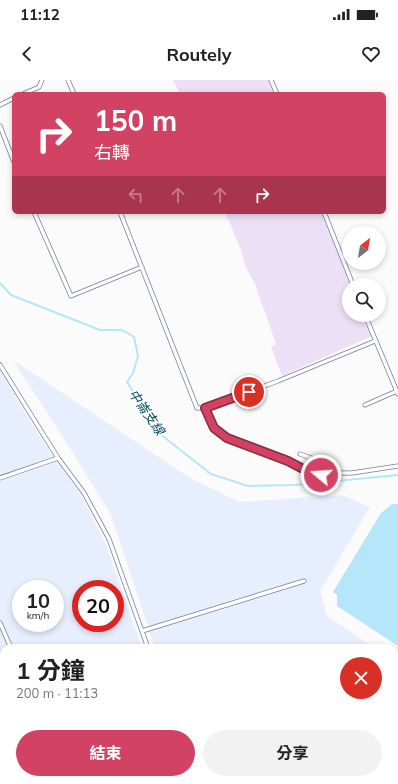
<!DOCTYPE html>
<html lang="zh-TW">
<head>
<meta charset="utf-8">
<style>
  :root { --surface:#fff; --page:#f2f2f2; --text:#222; --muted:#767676; --accent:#d24262 }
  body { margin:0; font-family:Mulish,"Noto Sans TC",sans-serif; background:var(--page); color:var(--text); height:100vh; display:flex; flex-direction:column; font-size:15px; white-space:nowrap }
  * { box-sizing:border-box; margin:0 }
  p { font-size:13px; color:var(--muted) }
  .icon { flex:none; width:22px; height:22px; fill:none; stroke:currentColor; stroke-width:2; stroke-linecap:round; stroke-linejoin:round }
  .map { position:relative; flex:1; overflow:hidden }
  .sheet { position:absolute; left:0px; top:564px; width:398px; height:140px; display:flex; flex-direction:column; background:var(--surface); border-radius:12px 12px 0 0; box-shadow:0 2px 6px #0003 }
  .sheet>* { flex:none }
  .top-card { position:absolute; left:12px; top:12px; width:374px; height:122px; border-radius:6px; box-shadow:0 2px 6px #0003; background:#d24262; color:#fff; overflow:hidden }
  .needle { width:26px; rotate:31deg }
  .fabs { position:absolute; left:342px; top:146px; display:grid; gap:8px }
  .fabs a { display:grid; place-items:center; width:44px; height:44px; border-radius:50%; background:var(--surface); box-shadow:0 2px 6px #0003; font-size:20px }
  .speed { position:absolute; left:12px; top:500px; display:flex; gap:8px; font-size:20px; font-weight:700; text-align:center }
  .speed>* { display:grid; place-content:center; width:52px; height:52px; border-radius:50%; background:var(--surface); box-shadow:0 2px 6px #0003; line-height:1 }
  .speed small { font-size:10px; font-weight:400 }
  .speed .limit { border:6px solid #d22; background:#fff; color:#111 }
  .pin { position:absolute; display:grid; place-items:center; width:34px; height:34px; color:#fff; margin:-17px; border:2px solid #fff; border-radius:50%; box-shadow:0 1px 4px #0007 }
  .me { position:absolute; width:44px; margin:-22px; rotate:288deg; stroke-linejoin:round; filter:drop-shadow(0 0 3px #0008) }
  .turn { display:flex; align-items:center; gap:14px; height:84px; padding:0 16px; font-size:18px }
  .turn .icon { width:52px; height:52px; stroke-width:2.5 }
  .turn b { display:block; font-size:28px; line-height:34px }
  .lanes { display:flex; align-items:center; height:38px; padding:0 16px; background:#0003; justify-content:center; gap:20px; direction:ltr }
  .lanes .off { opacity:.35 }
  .round { display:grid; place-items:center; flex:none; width:42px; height:42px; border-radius:21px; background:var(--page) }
  .head { display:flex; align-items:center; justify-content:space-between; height:68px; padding:0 16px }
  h1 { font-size:24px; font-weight:700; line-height:30px }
  .button { display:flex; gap:8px; margin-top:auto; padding:8px 16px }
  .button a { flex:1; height:46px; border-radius:24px; background:var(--accent); color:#fff; font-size:16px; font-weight:700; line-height:46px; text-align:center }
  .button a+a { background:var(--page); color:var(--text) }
  .status { display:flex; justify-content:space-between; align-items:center; height:28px; padding:0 20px; background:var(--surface); direction:ltr }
  .status svg { height:11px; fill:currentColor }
  header { display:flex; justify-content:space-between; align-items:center; height:52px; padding:0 16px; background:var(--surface); font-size:18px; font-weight:700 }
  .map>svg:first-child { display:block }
  .built { fill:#e7eefe; fill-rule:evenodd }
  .green { fill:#ece0f7 }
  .water { fill:#b6e6fa }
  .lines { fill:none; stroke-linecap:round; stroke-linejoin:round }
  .stream { stroke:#b6e6fa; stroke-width:2 }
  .river { stroke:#b6e6fa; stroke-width:11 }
  .lane-casing { stroke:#727e9b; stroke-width:5 }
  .lane { stroke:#fff; stroke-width:3.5 }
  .route-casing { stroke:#882b40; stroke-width:10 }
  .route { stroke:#d24262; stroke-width:7 }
  .labels { text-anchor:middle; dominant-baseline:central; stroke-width:4; stroke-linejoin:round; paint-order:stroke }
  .water-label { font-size:13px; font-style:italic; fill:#004d63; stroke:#fff }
</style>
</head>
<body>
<div class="status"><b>11:12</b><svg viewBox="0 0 49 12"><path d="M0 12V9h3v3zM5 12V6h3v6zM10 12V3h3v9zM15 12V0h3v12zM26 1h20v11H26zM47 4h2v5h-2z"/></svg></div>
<header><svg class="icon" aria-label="back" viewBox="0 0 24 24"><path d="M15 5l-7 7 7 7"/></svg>Routely<svg class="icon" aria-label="heart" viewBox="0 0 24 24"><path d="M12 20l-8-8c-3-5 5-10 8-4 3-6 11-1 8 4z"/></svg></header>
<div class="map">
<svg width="398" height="704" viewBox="0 0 398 704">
  <rect width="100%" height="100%" fill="#fbfbfb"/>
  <path class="built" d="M13 280 190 398 239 422 342 415 370 427 320 511 327 536 375 568H155L111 435 73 373Z
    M0 292 46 366 81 415 106 465 142 568H4V665L0 661ZM21 509H55V543H21ZM81 509H115V543H81Z
    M394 582 398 585V611L394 594Z
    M394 628 398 647V704H201L200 700H394Z
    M31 700H165L150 704H32Z"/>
  <path class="green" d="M173 0H273L279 14H180Z
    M225 132H325L354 205H349V235H360L372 256 282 296 271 267 276 264 255 204 245 186 241 170Z"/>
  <path class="water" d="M392 424H398V566L337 526V515L333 512 381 433Z"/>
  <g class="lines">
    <path class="stream" d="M0 203 11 215 100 250H122L134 257 138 276 133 293 127 302 160 354 211 394 248 406 295 405 398 395"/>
    <path class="river" d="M0 669 4 673
      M21 700 23 704"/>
    <g class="lane-casing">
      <path id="lane" d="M68 0 74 14
        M271 0 277 14
        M23 14 39 7 42 0
        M0 25 14 18
        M0 46 14 82
        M34 132 71 216 142 187
        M120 132 197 328H205L278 301 375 261
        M324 132 353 205
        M365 235 398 314
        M0 285 58 378 84 413 109 459 148 568
        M365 325 397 311
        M205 328 214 348 227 358 288 381 309 392 321 395 332 393
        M300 374 311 378 332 393H352L398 386
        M0 398 58 378
        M0 543 11 568
        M142 551 304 501
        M0 697 4 704
        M193 700 194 704"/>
    </g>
    <use href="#lane" class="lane"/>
  </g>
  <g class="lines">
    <g class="route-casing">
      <path id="route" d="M249 312 205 328 214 348 227 358 288 381 309 392 321 395"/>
    </g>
    <use href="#route" class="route"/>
  </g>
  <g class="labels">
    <g class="water-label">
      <text transform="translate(147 332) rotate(55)">中崙支線</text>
    </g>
  </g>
</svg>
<div class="fabs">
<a><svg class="needle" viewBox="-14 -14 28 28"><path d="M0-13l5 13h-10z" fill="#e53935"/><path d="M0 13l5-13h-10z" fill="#767676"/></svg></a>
<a><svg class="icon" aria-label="search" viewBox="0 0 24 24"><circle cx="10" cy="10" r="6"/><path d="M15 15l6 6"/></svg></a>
</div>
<div class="speed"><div>10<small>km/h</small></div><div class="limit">20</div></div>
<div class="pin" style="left:249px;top:312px;background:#d93025"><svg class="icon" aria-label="arrive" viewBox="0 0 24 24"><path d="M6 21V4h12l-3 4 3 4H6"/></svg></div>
<svg class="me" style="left:321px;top:395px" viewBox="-20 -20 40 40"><circle r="17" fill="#d24262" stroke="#fff" stroke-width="3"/><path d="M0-11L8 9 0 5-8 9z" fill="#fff"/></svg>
<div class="top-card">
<div class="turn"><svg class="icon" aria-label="right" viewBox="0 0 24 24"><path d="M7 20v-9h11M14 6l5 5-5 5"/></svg><div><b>150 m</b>右轉</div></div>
<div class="lanes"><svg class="icon off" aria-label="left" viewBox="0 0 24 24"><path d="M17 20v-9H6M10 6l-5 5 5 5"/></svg><svg class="icon off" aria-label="ahead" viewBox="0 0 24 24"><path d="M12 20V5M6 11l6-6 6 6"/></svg><svg class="icon off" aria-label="ahead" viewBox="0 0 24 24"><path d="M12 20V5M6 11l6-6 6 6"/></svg><svg class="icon" aria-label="right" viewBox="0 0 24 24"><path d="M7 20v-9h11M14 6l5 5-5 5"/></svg></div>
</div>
<section class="sheet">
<div class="head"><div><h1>1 分鐘</h1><p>200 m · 11:13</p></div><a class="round" style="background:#d93025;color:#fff"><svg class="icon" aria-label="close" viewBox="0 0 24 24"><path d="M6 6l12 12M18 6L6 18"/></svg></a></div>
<div class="button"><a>結束</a><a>分享</a></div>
</section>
</div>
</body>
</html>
